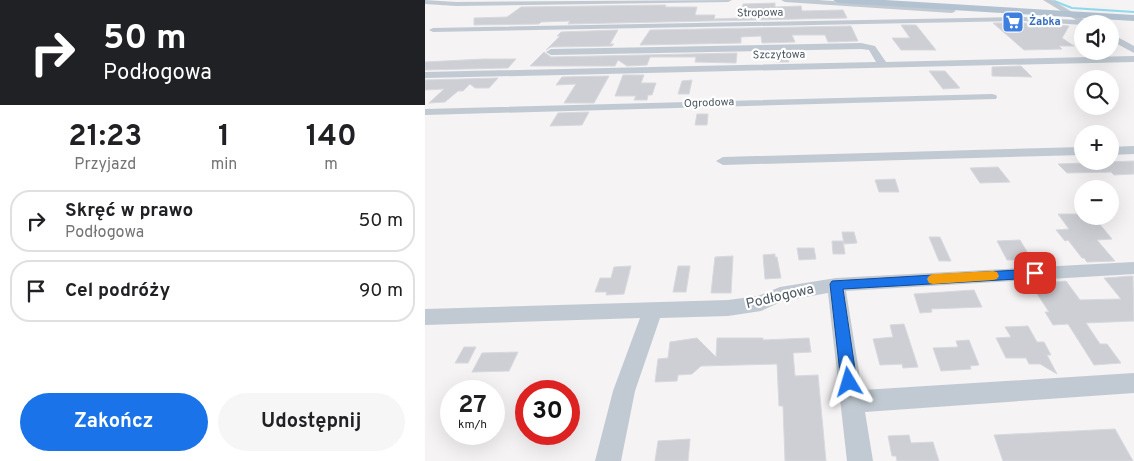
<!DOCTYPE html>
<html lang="pl">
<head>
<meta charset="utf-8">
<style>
  :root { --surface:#fff; --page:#f6f6f6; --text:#202124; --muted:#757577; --line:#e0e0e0; --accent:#1a73e8 }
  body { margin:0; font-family:Overpass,sans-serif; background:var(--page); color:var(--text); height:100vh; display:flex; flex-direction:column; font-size:19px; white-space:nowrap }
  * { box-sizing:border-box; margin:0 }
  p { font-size:16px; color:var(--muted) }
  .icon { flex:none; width:28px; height:28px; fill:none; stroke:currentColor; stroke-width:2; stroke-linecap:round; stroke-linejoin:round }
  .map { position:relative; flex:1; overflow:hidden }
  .details { display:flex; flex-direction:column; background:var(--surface); width:425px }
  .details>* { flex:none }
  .hud { background:#202124; color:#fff; overflow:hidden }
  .fabs { position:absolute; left:649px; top:15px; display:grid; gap:10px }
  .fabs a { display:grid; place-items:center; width:45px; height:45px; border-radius:50%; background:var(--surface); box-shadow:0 5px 20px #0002; font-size:25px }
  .speed { position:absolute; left:15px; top:380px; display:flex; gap:10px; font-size:25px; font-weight:700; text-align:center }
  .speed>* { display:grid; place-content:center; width:65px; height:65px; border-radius:50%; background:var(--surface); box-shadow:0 5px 20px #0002; line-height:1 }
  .speed small { font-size:12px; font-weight:400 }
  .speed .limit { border:8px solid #d22; background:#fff; color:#111 }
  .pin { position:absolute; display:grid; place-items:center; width:42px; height:42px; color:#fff; margin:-21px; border-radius:10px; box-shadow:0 2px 8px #0006 }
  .me { position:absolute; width:55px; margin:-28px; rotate:353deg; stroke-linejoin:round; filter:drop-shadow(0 0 4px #0008) }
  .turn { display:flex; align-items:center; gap:18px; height:105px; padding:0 20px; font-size:22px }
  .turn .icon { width:65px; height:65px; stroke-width:2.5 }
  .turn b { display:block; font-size:35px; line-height:42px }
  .eta { display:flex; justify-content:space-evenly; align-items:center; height:85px; text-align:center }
  .eta b { font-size:30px; font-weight:700; line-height:35px }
  .cta { display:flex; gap:10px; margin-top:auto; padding:10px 20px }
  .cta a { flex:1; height:58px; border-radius:30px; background:var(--accent); color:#fff; font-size:20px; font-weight:700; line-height:58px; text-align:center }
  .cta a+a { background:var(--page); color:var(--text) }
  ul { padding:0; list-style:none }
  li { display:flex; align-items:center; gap:15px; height:62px; margin:0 10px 8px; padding:0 10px; border:2px solid var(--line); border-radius:20px }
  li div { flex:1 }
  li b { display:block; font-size:19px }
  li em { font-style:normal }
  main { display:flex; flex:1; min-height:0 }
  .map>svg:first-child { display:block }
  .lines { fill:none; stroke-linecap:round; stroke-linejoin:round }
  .stream { stroke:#90daee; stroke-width:2 }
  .building { fill:#cdcfd5; stroke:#d7d9de }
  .minor { fill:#c1cad2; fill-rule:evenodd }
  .major { fill:#b3c2d1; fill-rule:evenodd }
  .route { fill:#1a73e8; stroke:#114b97 }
  .slow { fill:#f59e0b }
  .labels { text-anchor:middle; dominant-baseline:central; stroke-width:4.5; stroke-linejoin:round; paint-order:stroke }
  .far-street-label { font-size:11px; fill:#4a5661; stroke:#fff }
  .far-shop-label { font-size:11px; font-weight:bold; fill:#366cbe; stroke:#fff; text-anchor:start }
  .street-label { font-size:14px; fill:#4a5661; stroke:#fff }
</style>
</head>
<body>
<main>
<section class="details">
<div class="hud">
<div class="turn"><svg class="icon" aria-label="right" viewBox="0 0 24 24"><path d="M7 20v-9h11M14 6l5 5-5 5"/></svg><div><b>50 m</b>Podłogowa</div></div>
</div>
<div class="eta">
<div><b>21:23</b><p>Przyjazd</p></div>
<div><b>1</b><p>min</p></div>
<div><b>140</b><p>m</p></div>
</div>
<ul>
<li><svg class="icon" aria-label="right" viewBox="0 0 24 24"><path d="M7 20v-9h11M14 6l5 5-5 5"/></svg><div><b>Skręć w prawo</b><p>Podłogowa</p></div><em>50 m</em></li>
<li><svg class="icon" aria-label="arrive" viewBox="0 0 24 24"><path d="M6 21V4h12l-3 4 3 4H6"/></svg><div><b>Cel podróży</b></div><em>90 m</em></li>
</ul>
<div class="cta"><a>Zakończ</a><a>Udostępnij</a></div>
</section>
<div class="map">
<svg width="709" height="461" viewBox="0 0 709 461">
  <rect width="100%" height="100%" fill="#f5f3f3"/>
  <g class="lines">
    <path class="stream" d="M629 1 647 8 709 12"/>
  </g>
  <path class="building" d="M350 3V7L376 6 377 11 418 10 422 18 143 24 145 21 116 22 114 24 49 25V18L82 17 96 7 241 5 240 7H272L270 15H290L289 19 316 18 318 4Z
    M568 23H599L644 26 637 38 649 46H634L637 49 599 50Z
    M476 25H491L511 50H476L467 38H485Z
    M426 26 433 41 403 42 400 35H367L370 42 337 43 336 36 316 37V43L215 45 225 30Z
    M193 30 185 44H189L187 46 126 47 121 50 135 36H132L136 32Z
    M119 52 126 57 312 53 311 63 270 62 271 57H225L222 65 202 66 193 60 190 66H105Z
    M362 52 364 62H351L350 57H339L338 53Z
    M58 59H91L83 68 0 70V62Z
    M596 66 607 77 567 76V67Z
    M504 71H520L535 88 518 89Z
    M198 75H219L216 83H231L227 95H223L222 100H209L211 96H190Z
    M184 76 169 103H139L151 84 131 85 137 77Z
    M73 78 64 88H50L45 84 38 91H33L20 102 4 103 19 89 0 90V80Z
    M267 80 264 94H253L257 81Z
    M164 112 157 125 125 126 133 113Z
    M272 114H283L282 125H270Z
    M709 161V174L689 175 686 172 642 173 633 164Z
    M573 167 585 182 555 183 545 168Z
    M470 179 474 192H454L450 180Z
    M633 214H658V216H668L687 239 672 240 690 261 662 262 659 258H657L643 240 640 241 631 230 644 229Z
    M417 232H429L432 243 419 244Z
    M504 237H515L526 261H514Z
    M595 240 607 260H582L572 241Z
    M407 241H418L420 254H408Z
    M372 248H389L391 259 374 260Z
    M350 254V257H352L356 278 340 279 338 255Z
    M308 256 306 293H286L290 257Z
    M206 266 199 294 181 295 182 292H170L175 278H186L189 267Z
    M253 266H265L261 292H248Z
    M708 276 709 321 661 323 675 344H682L696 363 669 365 643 324 628 325 620 312H624L609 289 614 288 611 284 641 281 655 300 696 299 679 278Z
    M549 290 557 307 506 309 507 312 495 313 489 294Z
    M479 324 493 367 478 368 477 364 455 365 448 339 468 337 465 325Z
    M603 326 612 342H619L626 355H622L632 374 615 364H604L601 358H581L571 338 586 337 580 327Z
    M272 338 291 357 292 338H338V340L384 338 386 352 368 353 370 376 393 375 401 461H360L358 406H354L352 364 276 366 267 374 253 375 252 381 230 382 233 359 243 358 245 342Z
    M544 340 554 365 545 366 546 369 516 371 508 348 533 347 531 341Z
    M39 347H51L43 363H30Z
    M93 352 84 371 47 372 57 353Z
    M690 429 708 461H578L569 435Z
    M484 435 486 443 508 442 514 461H472L471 456H467L463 436Z
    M265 439 263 461H230L233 441Z"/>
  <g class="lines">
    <path class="minor" d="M0 0 31 2 307 0 303 2 31 6 0 4Z
      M356 0H393L527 9 531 11 527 13 360 2Z
      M618 0H627L666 23 658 25 599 21 8 32 4 30 8 28 599 17 651 20Z
      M685 33 709 46V53L685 40Z
      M436 43 450 46 461 62 709 56V62L0 78V72L451 62 444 50 436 49 126 55 121 52 126 49Z
      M567 94 571 95 572 97 571 99 0 115V109Z
      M709 146V154L685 155V147Z
      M658 147V155L298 165 291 161 298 157Z
      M709 262V274L421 291 437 390 709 373V393L440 412 448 461H422L403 293 358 301 336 311 303 316 235 318 210 391 196 461H170L188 391 215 318 0 325V309L303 300 333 296 355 287 411 278Z"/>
    <path class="major" d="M408 0H460L709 15V21L413 3Z"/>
  </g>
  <path class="route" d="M610 269 614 270 616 273 614 277 610 278 418 289 432 382 430 387 424 390 419 387 416 382 405 284 407 281Z"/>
  <path class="slow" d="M568 271 572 272 574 276 572 279 568 280 508 284 504 283 502 279 504 276 508 274Z"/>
  <defs>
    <g id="supermarket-square" transform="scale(1.125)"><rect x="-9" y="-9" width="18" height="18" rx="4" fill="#3f7fe0" stroke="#fff"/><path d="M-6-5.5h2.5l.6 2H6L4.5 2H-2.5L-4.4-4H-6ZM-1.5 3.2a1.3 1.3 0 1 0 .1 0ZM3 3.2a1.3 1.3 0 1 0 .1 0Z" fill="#fff"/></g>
  </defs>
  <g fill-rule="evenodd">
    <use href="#supermarket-square" x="588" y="22"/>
  </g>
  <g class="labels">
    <g class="far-street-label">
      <text transform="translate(335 13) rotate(-1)">Stropowa</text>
      <text transform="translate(354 55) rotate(-1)">Szczytowa</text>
      <text transform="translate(284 103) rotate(-2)">Ogrodowa</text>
    </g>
    <g class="far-shop-label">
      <text x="604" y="22">Żabka</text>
    </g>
    <g class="street-label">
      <text transform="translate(355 297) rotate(-13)">Podłogowa</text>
    </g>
  </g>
</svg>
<div class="fabs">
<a><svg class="icon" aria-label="sound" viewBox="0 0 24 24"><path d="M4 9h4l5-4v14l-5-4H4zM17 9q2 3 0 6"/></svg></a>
<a><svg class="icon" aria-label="search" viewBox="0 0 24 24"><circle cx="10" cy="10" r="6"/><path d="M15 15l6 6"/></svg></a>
<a>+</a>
<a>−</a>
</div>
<div class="speed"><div>27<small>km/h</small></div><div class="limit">30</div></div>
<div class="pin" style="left:610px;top:273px;background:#d93025"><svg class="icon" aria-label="arrive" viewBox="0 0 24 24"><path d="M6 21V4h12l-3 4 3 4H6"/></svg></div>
<svg class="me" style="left:424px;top:382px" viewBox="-20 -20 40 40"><path d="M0-17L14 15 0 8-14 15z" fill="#1a73e8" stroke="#fff" stroke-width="4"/></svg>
</div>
</main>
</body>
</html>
